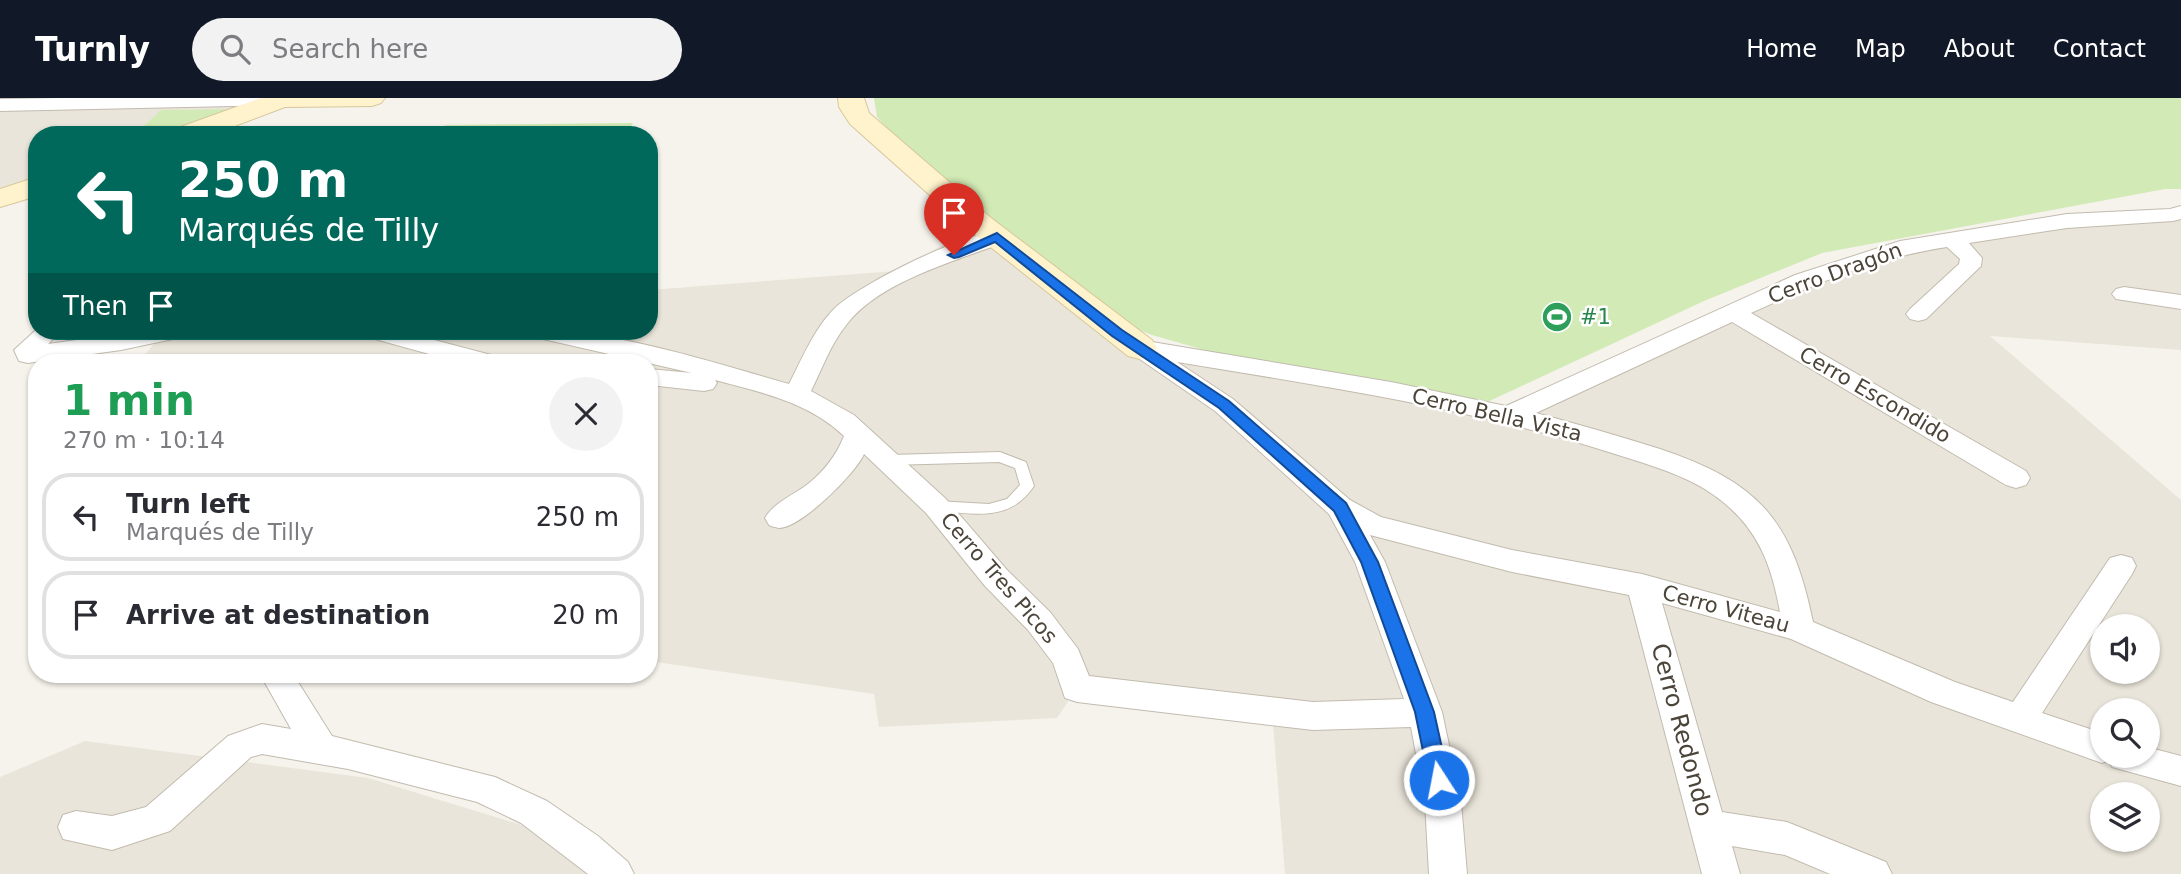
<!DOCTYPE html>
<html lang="en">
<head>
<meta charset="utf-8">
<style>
  :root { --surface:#fff; --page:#f2f2f3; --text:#2b2b33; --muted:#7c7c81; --line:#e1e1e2; --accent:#111827 }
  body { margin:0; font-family:"DejaVu Sans",sans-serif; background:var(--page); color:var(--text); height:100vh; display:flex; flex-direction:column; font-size:26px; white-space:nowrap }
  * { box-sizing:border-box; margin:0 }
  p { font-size:23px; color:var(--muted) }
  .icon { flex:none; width:38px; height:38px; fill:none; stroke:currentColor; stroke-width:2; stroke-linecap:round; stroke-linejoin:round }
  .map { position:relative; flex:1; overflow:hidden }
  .side { position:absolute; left:28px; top:256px; width:630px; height:329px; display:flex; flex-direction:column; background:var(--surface); border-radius:28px; box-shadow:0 2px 5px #0004 }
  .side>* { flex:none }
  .top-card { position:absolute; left:28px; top:28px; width:630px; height:214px; border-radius:28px; box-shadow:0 2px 5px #0004; background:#00695c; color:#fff; overflow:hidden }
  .buttons { position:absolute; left:2090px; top:516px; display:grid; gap:14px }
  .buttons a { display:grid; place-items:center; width:70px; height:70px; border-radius:50%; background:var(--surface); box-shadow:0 2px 5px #0004; font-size:35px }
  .pin { position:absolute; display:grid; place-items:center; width:60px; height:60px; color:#fff; margin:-72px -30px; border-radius:50% 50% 50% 0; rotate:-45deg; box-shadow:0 0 7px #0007 }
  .pin .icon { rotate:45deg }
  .me { position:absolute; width:77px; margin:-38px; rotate:349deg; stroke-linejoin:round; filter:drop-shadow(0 0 5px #0008) }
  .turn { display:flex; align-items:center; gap:24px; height:147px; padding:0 35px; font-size:32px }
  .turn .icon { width:91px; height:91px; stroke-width:2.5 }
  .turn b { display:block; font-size:49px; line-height:60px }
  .then { display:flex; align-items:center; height:66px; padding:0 35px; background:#0003; gap:14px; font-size:26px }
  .round { display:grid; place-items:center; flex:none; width:74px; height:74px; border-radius:37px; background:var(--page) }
  .overview { display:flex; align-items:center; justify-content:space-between; height:119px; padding:0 35px }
  h1 { font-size:42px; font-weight:700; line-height:52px; color:#1e9e55 }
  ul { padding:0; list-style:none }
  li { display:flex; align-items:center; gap:21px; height:88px; margin:0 14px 10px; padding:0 21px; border:4px solid var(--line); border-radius:28px }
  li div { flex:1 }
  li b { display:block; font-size:26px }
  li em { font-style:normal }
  header { display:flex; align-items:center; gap:42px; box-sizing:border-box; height:98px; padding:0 35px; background:var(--accent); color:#fff }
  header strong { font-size:33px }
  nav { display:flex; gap:38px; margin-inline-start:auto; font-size:24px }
  .search { width:490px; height:63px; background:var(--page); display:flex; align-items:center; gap:18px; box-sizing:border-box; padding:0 24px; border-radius:38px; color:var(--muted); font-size:26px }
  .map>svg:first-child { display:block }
  .residential { fill:#eae5da; fill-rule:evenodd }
  .green { fill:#d2eab5 }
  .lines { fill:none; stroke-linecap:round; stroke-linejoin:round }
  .lane-casing { stroke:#c2bbae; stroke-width:2 }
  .street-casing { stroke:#c2bbae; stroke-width:2 }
  .secondary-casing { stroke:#d6c79b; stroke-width:2 }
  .lane { fill:#fff; fill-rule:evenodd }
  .street { fill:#fff; fill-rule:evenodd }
  .secondary { fill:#fff3cd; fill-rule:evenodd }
  .route { fill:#1a73e8; stroke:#114b97; stroke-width:2 }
  .labels { text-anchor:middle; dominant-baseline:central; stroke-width:5; stroke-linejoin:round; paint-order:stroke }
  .street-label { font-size:21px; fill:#4b4439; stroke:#fff }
  .leisure-label { font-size:21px; fill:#27864d; stroke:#fff; text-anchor:start }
  .near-street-label { font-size:24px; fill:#4b4439; stroke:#fff }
</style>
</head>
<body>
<header>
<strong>Turnly</strong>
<div class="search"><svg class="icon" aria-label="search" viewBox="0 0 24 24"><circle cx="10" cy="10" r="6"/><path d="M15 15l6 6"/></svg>Search here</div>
<nav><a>Home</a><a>Map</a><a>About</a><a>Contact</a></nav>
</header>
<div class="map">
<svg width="2181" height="776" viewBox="0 0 2181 776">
  <rect width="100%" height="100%" fill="#f6f3ec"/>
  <path class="residential" d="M0 0H372L282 1 185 37H37V88L0 100Z
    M2181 114V252L1990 238 2181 402V776H1285L1272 613 1077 590 1057 620 879 629 874 596 649 563V264H139L164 233H649V192L896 173 980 126 1140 250 1511 316 1908 148ZM2102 528H2147V574H2102ZM2102 612H2147V658H2102ZM2102 696H2147V742H2102Z
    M85 643 368 680 525 728 587 776H0V679Z"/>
  <path class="green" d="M874 0H2181V91H2165L1822 155 1704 203 1483 306 1215 255 1152 237 1119 224 961 98 899 43 877 19Z
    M238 11 170 37H134L161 12Z
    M633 25 627 37H437L445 27Z"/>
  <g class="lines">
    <g class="lane-casing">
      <path id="lane" d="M1000 354 1026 364 1034 388C1009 425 975 415 936 413L929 408 936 403 989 406 1007 401 1020 387 1015 370 999 364 889 367 882 362 889 357Z"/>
    </g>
    <g class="street-casing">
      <path id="street" d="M61 0H291V1L282 7 0 13V1Z
        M2181 108V121L2173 123 2067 130 1969 145 1982 160 1981 168 1926 221 1918 223 1910 221 1906 216 1910 211 1959 166 1960 161 1947 149C1879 159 1814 186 1751 215L2026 373 2030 380 2026 387 2016 390 2006 387 1732 224 1536 315C1577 326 1619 338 1660 351 1758 384 1792 421 1813 524L1955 584 2013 604 2110 460 2121 457 2132 460 2136 468 2132 476 2042 615 2102 635V658H2147V649L2181 658V688L2112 669 2109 662 2102 665 1931 604 1791 541 1662 505 1722 714 1787 724 1886 764 1892 776H1830L1785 757 1732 748 1740 776H1702L1629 497 1512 474 1370 437 1385 464 1442 614 1461 704 1467 776H1429L1425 704 1411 629 1313 632 1077 604 1065 600 1053 565 1028 532 985 488 926 415 864 356C856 375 801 430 779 430 779 430 770 428 769 427L765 420C774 404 794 397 808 386 825 372 836 358 844 338 809 304 760 294 715 282L717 285 713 291 704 293 649 287V271L692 275 530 238 527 233C607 229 711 264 789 286 802 261 814 231 834 211 856 188 977 127 1005 134L1008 139 1005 144C956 163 880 183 847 226 831 245 822 271 811 293L854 317 946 401 1007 472 1050 514 1078 551 1089 578 1313 604 1404 601 1355 464 1329 416 1215 313 1131 255 1128 250 1131 245 1140 242 1391 284 1506 308 1795 177 1900 143 2067 116 2170 111ZM1177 264C1323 288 1470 310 1612 355 1649 367 1692 378 1723 404 1759 433 1772 469 1780 514L1642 476 1512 452 1381 419 1350 402 1233 301Z
        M2124 189 2181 197V211L2116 201 2112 196 2116 191Z
        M37 231 61 233 48 246 140 233H190L187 238 121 252 28 265 19 263 14 252Z
        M361 233H400L495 258 499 264H458L364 238Z
        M260 576H293L332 638 495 679 547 703 598 738 628 764 634 776H588L521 725 477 704 348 671 262 656 251 659 170 733 112 752 63 741 58 729 63 717 76 713 112 718 146 709 228 638 262 626 291 631Z"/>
    </g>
    <g class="secondary-casing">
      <path id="secondary" d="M261 0H385L381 5 372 8 285 9 211 37H172L175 31Z
        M838 0H864L869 15 991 120 1152 242 1157 250 1152 258 1140 261 1128 258 969 132 850 26 839 9Z
        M37 79V98L0 109V91Z"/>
    </g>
    <use href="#lane" class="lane"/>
    <use href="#street" class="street"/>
    <use href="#secondary" class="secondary"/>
  </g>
  <path class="route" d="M997 135 1122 232 1229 303 1346 405 1378 464 1434 614 1449 682 1446 688 1439 691 1432 688 1429 682 1415 614 1361 464 1334 413 1219 310 1112 238 995 144 959 159 954 160 948 157Z"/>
  <defs>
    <g id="stadium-disc" transform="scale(1.575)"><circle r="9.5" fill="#2e9e5b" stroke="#fff"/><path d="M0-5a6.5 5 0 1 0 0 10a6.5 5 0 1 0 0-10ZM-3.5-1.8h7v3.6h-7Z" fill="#fff"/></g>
  </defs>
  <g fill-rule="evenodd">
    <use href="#stadium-disc" x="1557" y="219"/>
  </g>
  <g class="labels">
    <g class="street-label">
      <text transform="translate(1835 175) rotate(-20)">Cerro Dragón</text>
      <text transform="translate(1875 297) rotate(30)">Cerro Escondido</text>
      <text transform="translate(1497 317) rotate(13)">Cerro Bella Vista</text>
      <text transform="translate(999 480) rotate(49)">Cerro Tres Picos</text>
      <text transform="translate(1726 511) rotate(15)">Cerro Viteau</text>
    </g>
    <g class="leisure-label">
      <text x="1580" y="219">#1</text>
    </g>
    <g class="near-street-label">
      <text transform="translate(1682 632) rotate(75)">Cerro Redondo</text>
    </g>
  </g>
</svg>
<div class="buttons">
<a><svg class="icon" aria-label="sound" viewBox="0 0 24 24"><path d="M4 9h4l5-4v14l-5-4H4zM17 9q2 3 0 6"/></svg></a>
<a><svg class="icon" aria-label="search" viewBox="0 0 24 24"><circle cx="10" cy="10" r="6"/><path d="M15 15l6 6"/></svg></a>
<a><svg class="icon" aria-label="layers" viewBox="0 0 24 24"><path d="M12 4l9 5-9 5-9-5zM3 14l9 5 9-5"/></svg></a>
</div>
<div class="pin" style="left:954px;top:157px;background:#d93025"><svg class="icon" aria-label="arrive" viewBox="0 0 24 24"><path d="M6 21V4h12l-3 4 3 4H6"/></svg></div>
<svg class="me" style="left:1439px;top:682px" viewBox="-20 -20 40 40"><circle r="17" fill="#1a73e8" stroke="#fff" stroke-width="3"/><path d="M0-11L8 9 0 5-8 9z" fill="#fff"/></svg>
<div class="top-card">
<div class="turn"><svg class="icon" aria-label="left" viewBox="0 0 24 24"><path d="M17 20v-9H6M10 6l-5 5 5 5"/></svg><div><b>250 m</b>Marqués de Tilly</div></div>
<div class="then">Then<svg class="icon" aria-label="arrive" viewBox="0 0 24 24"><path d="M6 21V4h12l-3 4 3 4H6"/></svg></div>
</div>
<section class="side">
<div class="overview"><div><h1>1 min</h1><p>270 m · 10:14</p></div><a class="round"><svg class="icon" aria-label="close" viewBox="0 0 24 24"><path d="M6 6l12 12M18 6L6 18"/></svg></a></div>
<ul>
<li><svg class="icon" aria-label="left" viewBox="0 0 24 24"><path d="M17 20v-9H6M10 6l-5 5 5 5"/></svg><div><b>Turn left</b><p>Marqués de Tilly</p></div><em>250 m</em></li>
<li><svg class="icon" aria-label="arrive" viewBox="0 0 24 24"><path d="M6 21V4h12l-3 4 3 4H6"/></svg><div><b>Arrive at destination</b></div><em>20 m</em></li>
</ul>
</section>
</div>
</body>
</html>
